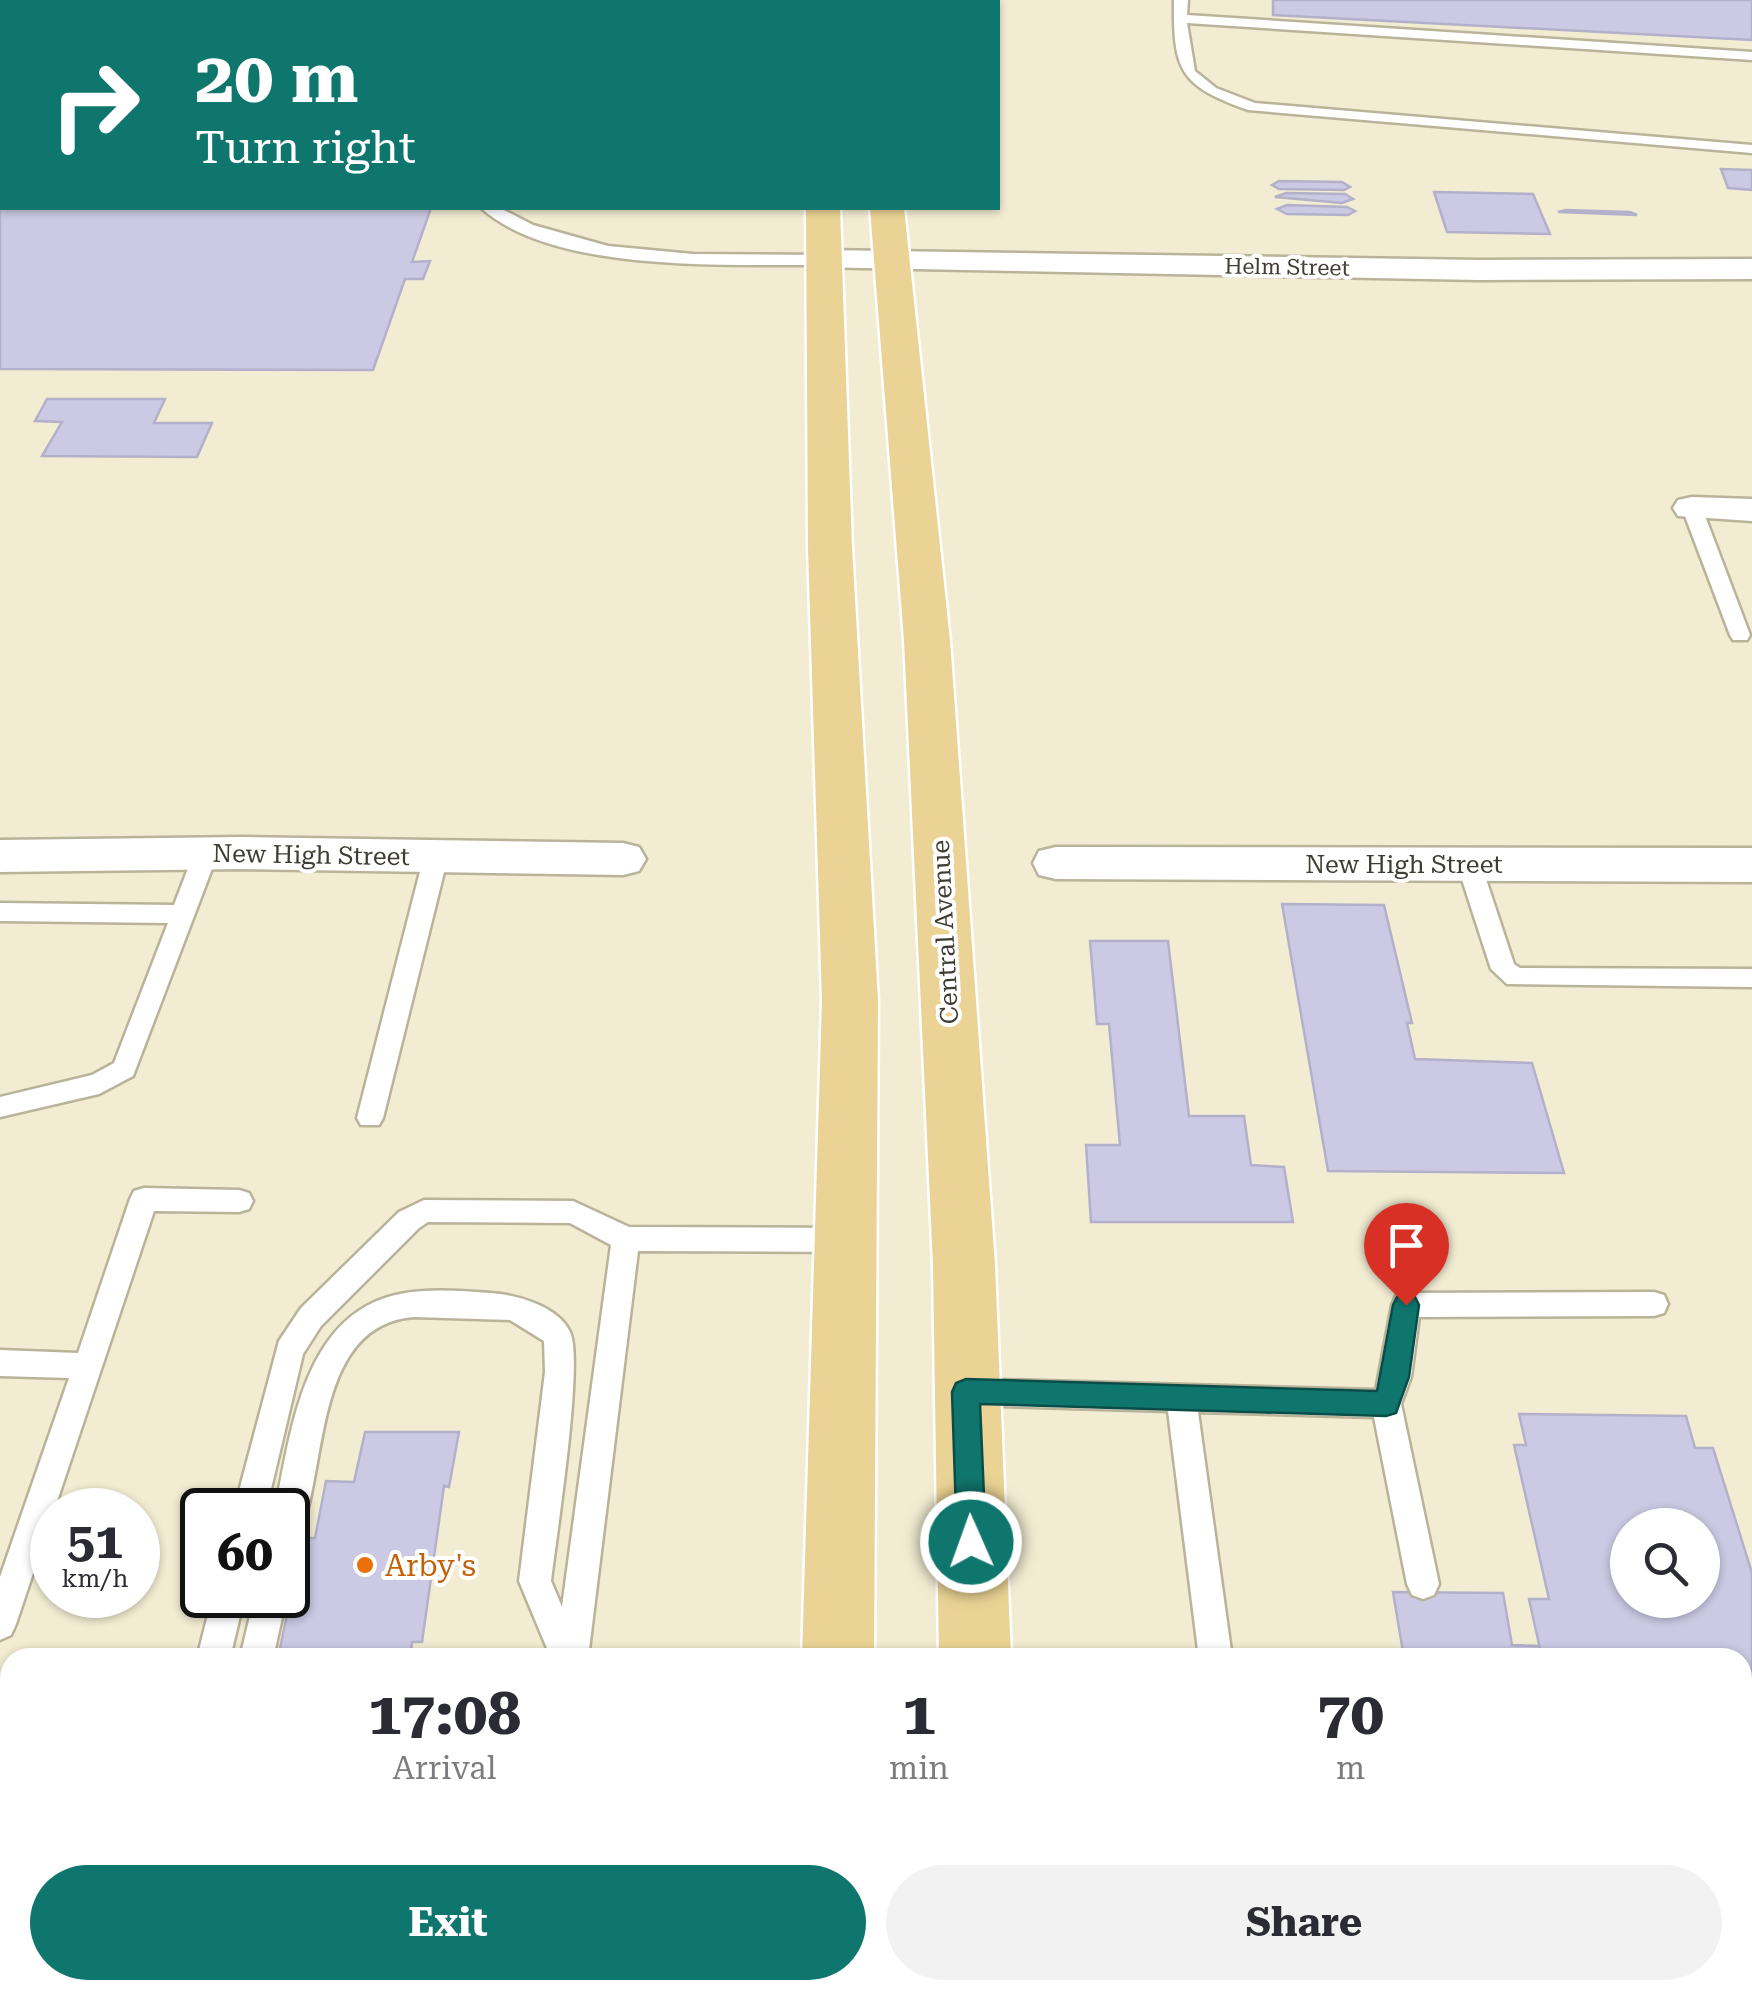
<!DOCTYPE html>
<html lang="en">
<head>
<meta charset="utf-8">
<style>
  :root { --surface:#fff; --page:#f2f2f3; --text:#2b2b33; --muted:#7c7c81; --accent:#0f766e }
  body { margin:0; font-family:"Roboto Serif",serif; background:var(--page); color:var(--text); height:100vh; display:flex; flex-direction:column; font-size:38px; white-space:nowrap }
  * { box-sizing:border-box; margin:0 }
  p { font-size:32px; color:var(--muted) }
  .icon { flex:none; width:55px; height:55px; fill:none; stroke:currentColor; stroke-width:2; stroke-linecap:round; stroke-linejoin:round }
  .map { position:relative; flex:1; overflow:hidden }
  .drawer { position:absolute; left:0px; top:1648px; width:1752px; height:352px; display:flex; flex-direction:column; background:var(--surface); border-radius:30px 30px 0 0; box-shadow:0 2px 8px #0004 }
  .drawer>* { flex:none }
  .hud { position:absolute; left:0px; top:0px; width:1000px; height:210px; box-shadow:0 2px 8px #0004; background:#0f766e; color:#fff; overflow:hidden }
  .controls { position:absolute; left:1610px; top:1508px; display:grid; gap:20px }
  .controls a { display:grid; place-items:center; width:110px; height:110px; border-radius:50%; background:var(--surface); box-shadow:0 2px 8px #0004; font-size:50px }
  .speed { position:absolute; left:30px; top:1488px; display:flex; gap:20px; font-size:50px; font-weight:700; text-align:center }
  .speed>* { display:grid; place-content:center; width:130px; height:130px; border-radius:50%; background:var(--surface); box-shadow:0 2px 8px #0004; line-height:1 }
  .speed small { font-size:25px; font-weight:400 }
  .speed .limit { border:5px solid #111; border-radius:15px; background:#fff; color:#111 }
  .pin { position:absolute; display:grid; place-items:center; width:85px; height:85px; color:#fff; margin:-102px -42px; border-radius:50% 50% 50% 0; rotate:-45deg; box-shadow:0 0 10px #0007 }
  .pin .icon { rotate:45deg }
  .me { position:absolute; width:110px; margin:-55px; rotate:358deg; stroke-linejoin:round; filter:drop-shadow(0 0 8px #0008) }
  .turn { display:flex; align-items:center; gap:35px; height:210px; padding:0 30px; font-size:45px }
  .turn .icon { width:130px; height:130px; stroke-width:2.5 }
  .turn b { display:block; font-size:70px; line-height:85px }
  .eta { display:flex; justify-content:space-evenly; align-items:center; height:170px; text-align:center }
  .eta b { font-size:60px; font-weight:700; line-height:70px }
  .primary-button { display:flex; gap:20px; margin-top:auto; padding:20px 30px }
  .primary-button a { flex:1; height:115px; border-radius:60px; background:var(--accent); color:#fff; font-size:40px; font-weight:700; line-height:115px; text-align:center }
  .primary-button a+a { background:var(--page); color:var(--text) }
  .map>svg:first-child { display:block }
  .building { fill:#cbc9e3; stroke:#b3b1ca; stroke-width:2.5; fill-rule:evenodd }
  .lines { fill:none; stroke-linecap:round; stroke-linejoin:round }
  .service-casing { stroke:#b9b39a; stroke-width:5 }
  .minor-casing { stroke:#b9b39a; stroke-width:5 }
  .primary-casing { stroke:#fff; stroke-width:5 }
  .service { fill:#fff; fill-rule:evenodd }
  .minor { fill:#fff; fill-rule:evenodd }
  .primary { fill:#ead394; fill-rule:evenodd }
  .route { fill:#0f766e; stroke:#0a4d48; stroke-width:2.5 }
  .food-dot { fill:#e8710a; stroke:#fff; stroke-width:4 }
  .labels { text-anchor:middle; dominant-baseline:central; stroke-width:8; stroke-linejoin:round; paint-order:stroke }
  .far-street-label { font-size:22px; fill:#3f3d33; stroke:#fff }
  .street-label { font-size:25px; fill:#3f3d33; stroke:#fff }
  .near-food-label { font-size:30px; fill:#c56008; stroke:#fff; text-anchor:start }
</style>
</head>
<body>
<div class="map">
<svg width="1752" height="1998" viewBox="0 0 1752 1998">
  <rect width="100%" height="100%" fill="#f2ecd2"/>
  <path class="building" d="M1273 0H1752V40L1273 15Z
    M1721 169 1752 170V190L1728 188Z
    M1279 181 1342 182 1350 187 1344 190 1279 189 1272 185Z
    M0 182 2 208H431L412 262 430 261 423 279H405L373 370 0 369Z
    M1434 192 1533 194 1550 234 1447 232Z
    M1286 193 1345 194 1353 199 1342 203 1275 197Z
    M1287 205 1347 207 1355 211 1348 215 1287 214 1277 209Z
    M1566 210 1630 212 1637 215 1558 212Z
    M47 399H165L154 423H212L197 457 42 456 62 422 35 421Z
    M1282 904 1384 905 1412 1023H1407L1415 1059 1532 1063 1564 1173 1328 1171Z
    M1090 941H1168L1189 1116H1244L1251 1165 1284 1167 1293 1222H1091L1086 1145H1120L1109 1024H1097Z
    M1519 1414 1686 1416 1695 1448H1713L1752 1573V1937L1742 1936V1658H1542L1529 1599H1549L1514 1445H1526ZM1628 1525H1702V1600H1628Z
    M365 1432H459L449 1487 444 1486 422 1642H412L410 1658H278L303 1538H315L326 1481 354 1482Z
    M1393 1592 1503 1593 1512 1645 1539 1646 1542 1658H1404Z"/>
  <g class="lines">
    <g class="service-casing">
      <path id="service" d="M555 0H577L579 2H557Z
        M1174 0H1188L1187 15 1752 52V60L1187 23 1195 71 1216 88 1255 103 1752 145V153L1248 110C1180 86 1173 71 1174 0Z
        M0 99H2V107H0Z
        M481 208H500L533 225 608 246 693 254 823 255 831 260 823 265C729 264 555 274 481 208Z
        M1692 502 1702 508 1750 635 1747 640H1733L1730 635 1682 508Z
        M206 845 218 853 133 1076 99 1094 0 1117V1097L92 1075 114 1063 168 923 0 921V903L174 905 194 853Z
        M436 848 448 856 383 1118 379 1125H361L357 1118 424 856Z
        M1469 856 1481 864 1514 964 1520 968 1752 969V987L1507 984 1491 969 1457 864Z
        M144 1188 239 1190 249 1193 253 1201 249 1209 239 1212 154 1211 16 1624 11 1635 0 1640V1577L69 1378 0 1376V1350L78 1353 130 1199 134 1191Z
        M424 1200 573 1201 629 1227 847 1228 857 1232 861 1240 857 1248 847 1252 638 1251 588 1658H551L519 1581 545 1372 544 1341 510 1320 414 1317C312 1325 328 1471 299 1535L288 1540V1510H275C291 1432 303 1313 400 1294 428 1288 462 1291 491 1293 517 1295 558 1306 570 1332 584 1361 556 1538 551 1581L562 1607 611 1245 570 1223 428 1222 419 1228 321 1326 303 1354 266 1510H234L279 1341 301 1308 399 1212Z
        M1654 1292 1664 1295 1668 1304 1664 1313 1654 1316 1419 1317 1411 1377 1401 1404 1439 1584 1434 1595 1423 1599 1412 1595 1407 1584 1374 1417 1198 1412 1232 1658H1199L1168 1411 966 1405 956 1401 951 1392 956 1383 966 1379 1376 1390 1392 1305 1396 1296 1406 1293Z
        M213 1595H245L230 1658H197Z
        M255 1595H287L273 1658H240Z
        M139 1990H175L173 1998H137Z
        M1488 1990H1524L1526 1998H1490Z"/>
    </g>
    <g class="minor-casing">
      <path id="minor" d="M823 250 1479 260 1752 259V279L1479 280 812 267 807 260 812 253Z
        M1692 497 1752 499V521L1678 516 1673 508 1678 500Z
        M243 837 623 843 639 847 646 859 639 871 623 875 243 869 0 872V840Z
        M1056 847 1752 848V882L1056 879 1039 875 1033 863 1039 851Z"/>
    </g>
    <g class="primary-casing">
      <path id="primary" d="M823 0H851V2H823Z
        M806 208H840L852 547 878 1001 874 1658H802L822 1001 808 547Z
        M870 208H904L950 640 995 1265 1011 1658H939L933 1265 904 640Z
        M789 1990H871V1998H789Z
        M944 1990H1026L1027 1998H945Z"/>
    </g>
    <use href="#service" class="service"/>
    <use href="#minor" class="minor"/>
    <use href="#primary" class="primary"/>
  </g>
  <path class="route" d="M1406 1294 1415 1297 1419 1305 1409 1377 1396 1413 1386 1416 980 1404 986 1542 981 1551 971 1555 961 1551 957 1542 952 1392 956 1383 966 1379 1377 1391 1393 1305 1397 1297Z"/>
  <circle class="food-dot" cx="365" cy="1565" r="10"/>
  <g class="labels">
    <g class="far-street-label">
      <text transform="translate(1287 267) rotate(1)">Helm Street</text>
    </g>
    <g class="street-label">
      <text transform="translate(311 855) rotate(1)">New High Street</text>
      <text x="1404" y="864">New High Street</text>
      <text transform="translate(945 932) rotate(-93)">Central Avenue</text>
    </g>
    <g class="near-food-label">
      <text x="385" y="1565">Arby's</text>
    </g>
  </g>
</svg>
<div class="controls">
<a><svg class="icon" aria-label="search" viewBox="0 0 24 24"><circle cx="10" cy="10" r="6"/><path d="M15 15l6 6"/></svg></a>
</div>
<div class="speed"><div>51<small>km/h</small></div><div class="limit">60</div></div>
<div class="pin" style="left:1406px;top:1305px;background:#d93025"><svg class="icon" aria-label="arrive" viewBox="0 0 24 24"><path d="M6 21V4h12l-3 4 3 4H6"/></svg></div>
<svg class="me" style="left:971px;top:1542px" viewBox="-20 -20 40 40"><circle r="17" fill="#0f766e" stroke="#fff" stroke-width="3"/><path d="M0-11L8 9 0 5-8 9z" fill="#fff"/></svg>
<div class="hud">
<div class="turn"><svg class="icon" aria-label="right" viewBox="0 0 24 24"><path d="M7 20v-9h11M14 6l5 5-5 5"/></svg><div><b>20 m</b>Turn right</div></div>
</div>
<section class="drawer">
<div class="eta">
<div><b>17:08</b><p>Arrival</p></div>
<div><b>1</b><p>min</p></div>
<div><b>70</b><p>m</p></div>
</div>
<div class="primary-button"><a>Exit</a><a>Share</a></div>
</section>
</div>
</body>
</html>
